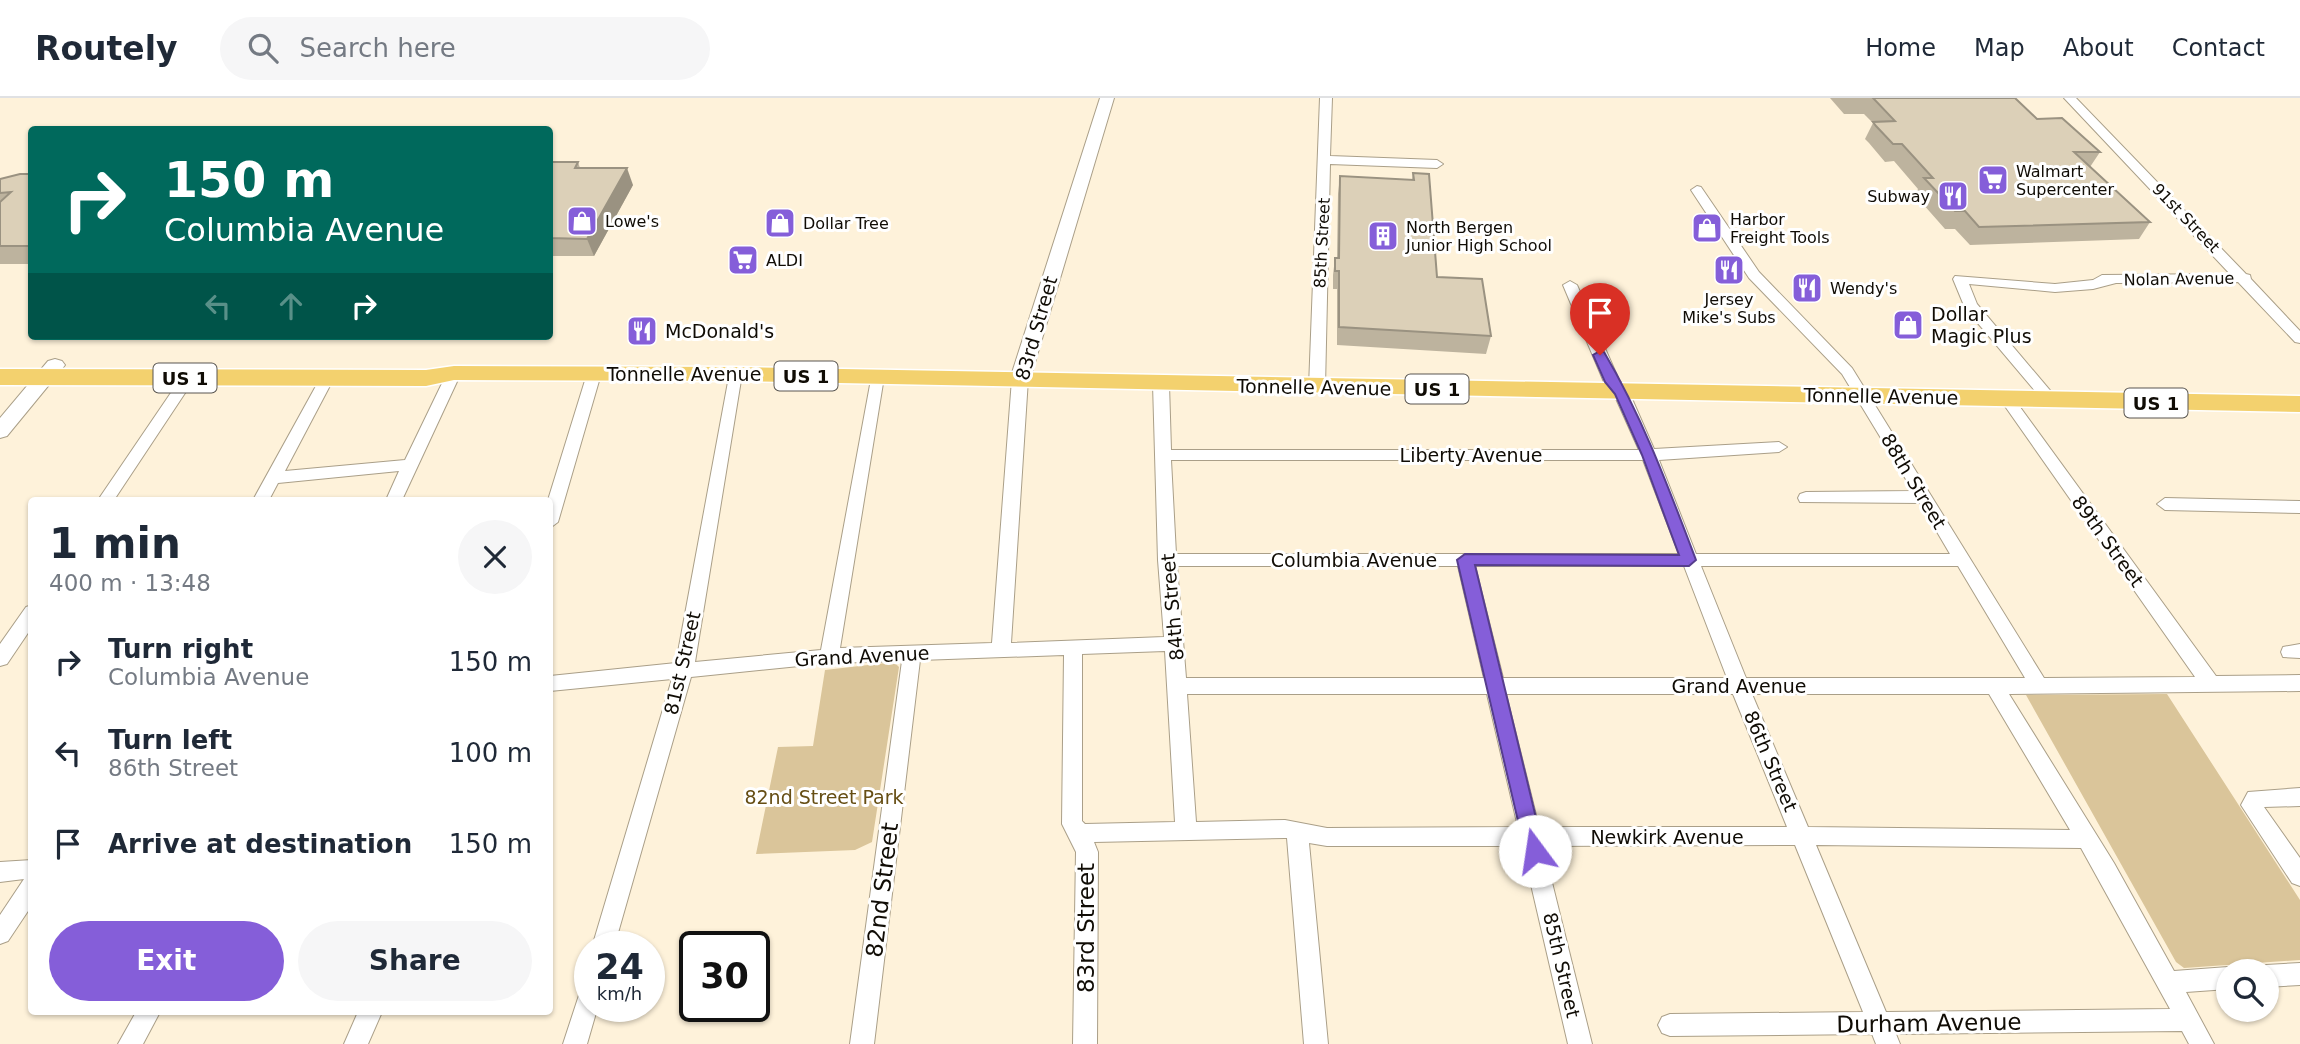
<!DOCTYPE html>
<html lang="en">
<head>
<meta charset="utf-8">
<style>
  :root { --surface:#fff; --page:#f6f6f7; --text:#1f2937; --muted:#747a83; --line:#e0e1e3; --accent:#855ed9 }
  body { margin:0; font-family:"DejaVu Sans",sans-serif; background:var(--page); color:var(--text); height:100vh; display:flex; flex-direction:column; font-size:26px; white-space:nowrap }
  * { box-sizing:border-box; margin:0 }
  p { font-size:23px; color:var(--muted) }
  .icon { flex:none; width:38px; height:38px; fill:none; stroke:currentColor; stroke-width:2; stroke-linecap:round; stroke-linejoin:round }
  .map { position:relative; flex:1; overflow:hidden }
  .sheet { position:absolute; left:28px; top:399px; width:525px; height:518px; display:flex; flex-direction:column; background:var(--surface); border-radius:7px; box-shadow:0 2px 5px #0004 }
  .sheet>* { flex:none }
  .banner { position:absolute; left:28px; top:28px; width:525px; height:214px; border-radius:7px; box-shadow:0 2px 5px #0004; background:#00695c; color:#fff; overflow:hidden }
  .controls { position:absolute; left:2216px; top:861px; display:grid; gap:14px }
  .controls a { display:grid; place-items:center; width:63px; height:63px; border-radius:50%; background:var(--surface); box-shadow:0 2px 5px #0004; font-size:35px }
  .speed { position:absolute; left:574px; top:833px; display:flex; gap:14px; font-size:35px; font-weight:700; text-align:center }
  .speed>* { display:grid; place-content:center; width:91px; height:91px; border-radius:50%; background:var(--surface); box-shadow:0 2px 5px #0004; line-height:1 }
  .speed small { font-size:18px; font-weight:400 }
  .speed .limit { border:4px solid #111; border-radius:10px; background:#fff; color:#111 }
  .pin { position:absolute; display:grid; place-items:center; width:60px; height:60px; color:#fff; margin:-72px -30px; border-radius:50% 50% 50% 0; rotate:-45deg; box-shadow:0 0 7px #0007 }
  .pin .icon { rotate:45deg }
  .me { position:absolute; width:77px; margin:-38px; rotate:346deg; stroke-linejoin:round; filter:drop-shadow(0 0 5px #0008) }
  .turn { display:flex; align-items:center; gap:24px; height:147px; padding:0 21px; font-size:32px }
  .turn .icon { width:91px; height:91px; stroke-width:2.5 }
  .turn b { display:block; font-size:49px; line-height:60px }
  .lanes { display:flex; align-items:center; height:66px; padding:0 21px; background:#0003; justify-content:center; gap:35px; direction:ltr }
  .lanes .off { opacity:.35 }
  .round { display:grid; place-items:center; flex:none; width:74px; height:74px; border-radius:37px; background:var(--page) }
  .summary { display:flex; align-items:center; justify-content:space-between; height:119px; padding:0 21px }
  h1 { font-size:42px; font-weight:600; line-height:52px }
  .button { display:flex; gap:14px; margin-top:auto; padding:14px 21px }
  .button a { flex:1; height:80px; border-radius:42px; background:var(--accent); color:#fff; font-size:28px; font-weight:600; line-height:80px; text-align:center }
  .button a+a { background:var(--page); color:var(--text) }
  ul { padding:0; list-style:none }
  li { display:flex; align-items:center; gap:21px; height:91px; padding:0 21px }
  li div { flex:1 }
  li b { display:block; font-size:26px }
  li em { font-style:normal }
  header { display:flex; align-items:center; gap:42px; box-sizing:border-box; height:98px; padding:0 35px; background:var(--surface); border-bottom:2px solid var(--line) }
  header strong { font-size:33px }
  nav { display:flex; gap:38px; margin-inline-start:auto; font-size:24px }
  .search { width:490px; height:63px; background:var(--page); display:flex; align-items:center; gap:18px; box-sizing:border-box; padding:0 24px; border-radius:38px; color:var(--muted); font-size:26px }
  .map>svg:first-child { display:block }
  .green { fill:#dac59a }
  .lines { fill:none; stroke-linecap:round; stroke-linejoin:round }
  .minor-casing { stroke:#aa9f88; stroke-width:2 }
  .tertiary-casing { stroke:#aa9f88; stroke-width:2 }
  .primary-casing { stroke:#fff; stroke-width:3 }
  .minor { fill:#fff; fill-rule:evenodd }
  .tertiary { fill:#fff; fill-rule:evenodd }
  .primary { fill:#f3d16e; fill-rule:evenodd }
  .wall { fill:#bdb39e }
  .shaded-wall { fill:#9a9281 }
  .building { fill:#dcd0b8; stroke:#9a9281; stroke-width:2 }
  .route { fill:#855ed9; stroke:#563d8d; stroke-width:2 }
  .labels { text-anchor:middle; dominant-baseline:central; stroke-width:6; stroke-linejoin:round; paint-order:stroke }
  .far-poi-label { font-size:16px; fill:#100c05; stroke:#fff; text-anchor:start }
  .far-street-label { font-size:16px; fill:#100c05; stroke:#fff }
  .shield { fill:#fff; stroke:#585550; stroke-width:2 }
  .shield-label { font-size:18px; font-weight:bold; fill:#100c05 }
  .poi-label { font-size:19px; fill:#100c05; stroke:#fff; text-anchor:start }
  .street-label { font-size:19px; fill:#100c05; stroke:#fff }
  .park-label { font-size:19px; fill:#664e14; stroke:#fff }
  .near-street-label { font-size:23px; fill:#100c05; stroke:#fff }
</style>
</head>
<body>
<header>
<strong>Routely</strong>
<div class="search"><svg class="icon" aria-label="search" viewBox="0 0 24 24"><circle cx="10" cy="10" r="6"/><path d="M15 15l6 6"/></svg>Search here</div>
<nav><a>Home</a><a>Map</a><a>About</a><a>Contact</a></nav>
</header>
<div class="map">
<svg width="2300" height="946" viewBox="0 0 2300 946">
  <rect width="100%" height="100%" fill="#fef2da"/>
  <path class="green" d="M894 564 899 569 872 744 855 752 756 756 778 649 813 648 825 572Z
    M2167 596 2300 802V862L2184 870 2176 864 2026 597Z"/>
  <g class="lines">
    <g class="minor-casing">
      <path id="minor" d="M1320 0H1332L1330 58 1437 62 1443 66 1437 70 1330 66 1325 289 1317 294 1309 289Z
        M2064 0H2076L2246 176 2250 177 2251 181 2300 233V245L2295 244 2238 184 2116 185 2093 191 2055 194 1969 186 1977 206 2059 303 2056 306H2046L1965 210 1953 181 1955 178 2055 186 2093 182 2102 177 2230 176Z
        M1697 88 1701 89 1759 174 1852 270 2044 580 2195 579 2002 304 1999 301 2007 296 2012 298 2216 578 2300 577V593L2009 596 2114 765 2174 873 2228 869 2236 872 2228 873V891L2186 894 2214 946H2189L2182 933 1896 936 1900 946H1876L1872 936 1670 938 1662 935 1658 927 1662 919 1670 916 1863 914 1795 747 1543 748 1592 946H1568L1522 748H1327L1309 745 1328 946H1304L1287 740H1285L1094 744 1098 754 1097 946H1073L1076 754 1062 726 1064 557 920 562 874 946H850L902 563 829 565 691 579 614 849H592L672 581 550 593V578L676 565 730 273 735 271 742 276 695 564 821 552 872 276H882L884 279 840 550 992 545 1012 281 1020 276 1028 281 1011 545 1164 539 1158 462 1153 286 1156 283 1161 281 1169 286 1171 352H1639L1614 296 1604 284 1563 187 1570 183 1577 187 1619 282 1629 294 1654 351 1779 344 1787 349 1779 354 1659 362 1696 456H1950L1920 405 1800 404 1798 400 1800 396 1806 394 1913 393 1842 276 1749 180 1691 92ZM1171 362H1643L1679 456H1176ZM1177 468H1458L1484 580H1186ZM1475 468H1684L1727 580H1503ZM1701 468H1958L2025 580H1746ZM1165 553 1175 724 1085 726 1082 723V556ZM1187 596H1487L1518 729 1327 730 1285 722 1196 724ZM1506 596H1733L1787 729H1539ZM1752 596H1989L2070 732 1808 729ZM1816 747 2081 750 2170 911 1886 914Z
        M454 270 461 275 402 402H386L399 373 278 385 269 402H253L322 277H332L334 280 285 373 405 362 447 275Z
        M594 271 601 276 558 424 550 430 548 402 587 276Z
        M188 275 195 280 114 402H98L183 277Z
        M2165 400 2300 403V415L2165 412 2157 406Z
        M32 507V529L7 566 0 568V546L26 509Z
        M2300 546V560L2283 559 2281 554 2283 549Z
        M2300 690V708L2264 709 2300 760V788L2292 785 2241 707 2248 694Z
        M32 762V807L8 843 0 846V817L24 781 0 784V764Z
        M2300 865V887L2266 889V873H2257L2266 867Z
        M590 885V908H598L587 946H563L582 888Z
        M136 914H160L143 946H118Z
        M358 914H382L368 946H344Z"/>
    </g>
    <g class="tertiary-casing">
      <path id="tertiary" d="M1100 0H1114L1030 281 1027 285H1013L1010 281Z
        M55 261 62 263 65 267 62 271 7 338 0 340V320L48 263Z"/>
    </g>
    <g class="primary-casing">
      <path id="primary" d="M454 268 735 269 2300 298V314L735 283 454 282 426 288 0 287V271L426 272Z"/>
    </g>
    <use href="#minor" class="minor"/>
    <use href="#tertiary" class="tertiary"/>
    <use href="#primary" class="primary"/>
  </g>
  <path class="wall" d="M1830 0H2015L2037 21 2100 54 2090 69 2150 124 2139 141 1970 147 1955 131H1945L1915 97 1918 91 1894 63 1885 64 1869 45 1865 41 1873 25 1864 16H1844Z
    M550 64H578L580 70 633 87 594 158H550Z
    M1413 75 1437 179 1491 238 1486 256 1337 247V191H1333V177L1335 160H1337L1338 96 1340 78 1412 82Z
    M32 76V166H0V81Z"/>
  <path class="shaded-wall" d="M627 70 633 87 594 158 587 141Z"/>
  <path class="building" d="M1873 0H2015L2037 21 2062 20 2100 54H2074L2150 124 1979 129 1965 113H1955L1924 80H1933L1902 46H1893L1876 28 1873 24 1895 23Z
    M550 64H578L575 70H627L587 141 550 140Z
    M1413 75 1429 76 1437 179 1482 181 1491 238 1339 229V173H1335V160H1339L1340 78 1414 82Z
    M20 76H32V146L30 148H0V104L11 94 0 95V81Z"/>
  <path class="route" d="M1600 253 1604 254C1643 320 1669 391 1696 462L1689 468 1475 467 1544 753 1541 759 1535 761 1528 759 1525 753 1457 462 1465 456 1679 457 1642 357 1615 296 1605 284 1593 257Z"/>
  <defs>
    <g id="supermarket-square" transform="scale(1.575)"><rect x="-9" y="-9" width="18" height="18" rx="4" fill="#855ed9" stroke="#fff"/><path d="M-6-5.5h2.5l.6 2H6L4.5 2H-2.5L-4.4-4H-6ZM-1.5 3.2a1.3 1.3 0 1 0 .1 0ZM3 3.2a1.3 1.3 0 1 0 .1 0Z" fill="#fff"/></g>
    <g id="restaurant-square" transform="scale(1.575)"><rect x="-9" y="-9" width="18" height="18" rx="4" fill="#855ed9" stroke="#fff"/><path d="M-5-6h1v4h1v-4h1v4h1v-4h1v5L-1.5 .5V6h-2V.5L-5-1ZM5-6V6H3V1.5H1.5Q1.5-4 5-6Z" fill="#fff"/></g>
    <g id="shop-square" transform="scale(1.575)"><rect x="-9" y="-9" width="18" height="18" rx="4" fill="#855ed9" stroke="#fff"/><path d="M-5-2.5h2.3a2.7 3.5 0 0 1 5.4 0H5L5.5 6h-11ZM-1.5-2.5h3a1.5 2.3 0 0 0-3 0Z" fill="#fff"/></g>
    <g id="building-square" transform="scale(1.575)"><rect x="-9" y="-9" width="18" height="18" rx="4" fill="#855ed9" stroke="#fff"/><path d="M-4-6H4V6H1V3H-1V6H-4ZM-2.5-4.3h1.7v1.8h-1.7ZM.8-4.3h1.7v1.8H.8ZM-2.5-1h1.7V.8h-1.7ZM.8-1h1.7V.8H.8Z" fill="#fff"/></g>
  </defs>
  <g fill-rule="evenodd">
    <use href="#supermarket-square" x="1993" y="82"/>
    <use href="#restaurant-square" x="1953" y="98"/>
    <use href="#shop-square" x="582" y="123"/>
    <use href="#shop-square" x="780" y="125"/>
    <use href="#shop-square" x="1707" y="130"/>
    <use href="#building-square" x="1383" y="138"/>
    <use href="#supermarket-square" x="743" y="162"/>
    <use href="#restaurant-square" x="1729" y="172"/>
    <use href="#restaurant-square" x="1807" y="190"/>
    <use href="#shop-square" x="1908" y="227"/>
    <use href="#restaurant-square" x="642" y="233"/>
  </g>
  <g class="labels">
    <g class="far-poi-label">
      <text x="2016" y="73">Walmart<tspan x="2016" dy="18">Supercenter</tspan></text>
      <text x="1930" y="98" text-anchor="end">Subway</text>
      <text x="1730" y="121">Harbor<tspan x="1730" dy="18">Freight Tools</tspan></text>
      <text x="605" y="123">Lowe's</text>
      <text x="803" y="125">Dollar Tree</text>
      <text x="1406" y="129">North Bergen<tspan x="1406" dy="18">Junior High School</tspan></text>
      <text x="766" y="162">ALDI</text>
      <text x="1830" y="190">Wendy's</text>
      <text x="1729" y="201" text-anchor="middle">Jersey<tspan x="1729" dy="18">Mike's Subs</tspan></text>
    </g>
    <g class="far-street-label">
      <text transform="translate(2186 120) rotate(46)">91st Street</text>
      <text transform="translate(1322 145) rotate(-87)">85th Street</text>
      <text transform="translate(2179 181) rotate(-1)">Nolan Avenue</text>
    </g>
    <g class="shield">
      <rect x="774.5" y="263.5" width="63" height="29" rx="5"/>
      <rect x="153.5" y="265.5" width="63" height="29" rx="5"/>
      <rect x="1405.5" y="276.5" width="63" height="29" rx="5"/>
      <rect x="2124.5" y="290.5" width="63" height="29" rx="5"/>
    </g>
    <g class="shield-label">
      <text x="806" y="278">US 1</text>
      <text x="185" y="280">US 1</text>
      <text x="1437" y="291">US 1</text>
      <text x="2156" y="305">US 1</text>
    </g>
    <g class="poi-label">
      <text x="1931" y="216">Dollar<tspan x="1931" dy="22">Magic Plus</tspan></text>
      <text x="665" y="233">McDonald's</text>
    </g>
    <g class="street-label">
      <text transform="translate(1036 230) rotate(-74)">83rd Street</text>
      <text x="684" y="276">Tonnelle Avenue</text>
      <text transform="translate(1314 289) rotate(1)">Tonnelle Avenue</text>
      <text transform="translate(1881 298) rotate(1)">Tonnelle Avenue</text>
      <text x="1471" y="357">Liberty Avenue</text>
      <text transform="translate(1914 383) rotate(59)">88th Street</text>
      <text transform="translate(2108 443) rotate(54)">89th Street</text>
      <text x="1354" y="462">Columbia Avenue</text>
      <text transform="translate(1172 509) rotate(-95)">84th Street</text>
      <text transform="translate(862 558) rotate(-3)">Grand Avenue</text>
      <text transform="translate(682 565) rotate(-77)">81st Street</text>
      <text x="1739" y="588">Grand Avenue</text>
      <text transform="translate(1771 663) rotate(67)">86th Street</text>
      <text x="1667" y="739">Newkirk Avenue</text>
      <text transform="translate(1562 867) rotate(77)">85th Street</text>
    </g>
    <g class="park-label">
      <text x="824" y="699">82nd Street Park</text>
    </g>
    <g class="near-street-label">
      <text transform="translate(882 792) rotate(-83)">82nd Street</text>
      <text transform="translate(1086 830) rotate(-90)">83rd Street</text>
      <text transform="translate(1929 925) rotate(-1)">Durham Avenue</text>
    </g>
  </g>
</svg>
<div class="controls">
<a><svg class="icon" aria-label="search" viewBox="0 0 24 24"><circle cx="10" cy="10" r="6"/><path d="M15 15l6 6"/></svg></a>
</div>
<div class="speed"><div>24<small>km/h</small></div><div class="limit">30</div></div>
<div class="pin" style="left:1600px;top:257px;background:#d93025"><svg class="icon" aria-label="arrive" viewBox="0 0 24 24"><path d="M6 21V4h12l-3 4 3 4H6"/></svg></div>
<svg class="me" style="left:1535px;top:753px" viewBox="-20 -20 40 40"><circle r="19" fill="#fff"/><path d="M0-13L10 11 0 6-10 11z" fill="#855ed9"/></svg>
<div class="banner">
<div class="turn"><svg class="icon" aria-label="right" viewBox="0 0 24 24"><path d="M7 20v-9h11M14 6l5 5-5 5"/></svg><div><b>150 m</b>Columbia Avenue</div></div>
<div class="lanes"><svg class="icon off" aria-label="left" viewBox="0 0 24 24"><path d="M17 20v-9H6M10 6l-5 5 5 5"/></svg><svg class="icon off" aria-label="ahead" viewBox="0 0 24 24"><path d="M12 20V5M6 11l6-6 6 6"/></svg><svg class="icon" aria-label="right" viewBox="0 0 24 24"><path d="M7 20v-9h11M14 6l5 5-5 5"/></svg></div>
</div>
<section class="sheet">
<div class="summary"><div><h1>1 min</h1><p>400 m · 13:48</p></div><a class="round"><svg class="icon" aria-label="close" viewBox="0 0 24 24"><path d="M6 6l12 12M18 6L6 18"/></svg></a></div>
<ul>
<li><svg class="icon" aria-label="right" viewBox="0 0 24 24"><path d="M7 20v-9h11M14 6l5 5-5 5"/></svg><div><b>Turn right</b><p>Columbia Avenue</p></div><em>150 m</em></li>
<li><svg class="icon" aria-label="left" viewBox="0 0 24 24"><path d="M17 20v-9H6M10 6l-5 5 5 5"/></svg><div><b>Turn left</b><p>86th Street</p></div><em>100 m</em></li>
<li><svg class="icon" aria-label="arrive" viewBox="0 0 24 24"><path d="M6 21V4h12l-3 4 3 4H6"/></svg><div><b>Arrive at destination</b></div><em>150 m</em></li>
</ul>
<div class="button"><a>Exit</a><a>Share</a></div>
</section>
</div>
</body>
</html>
